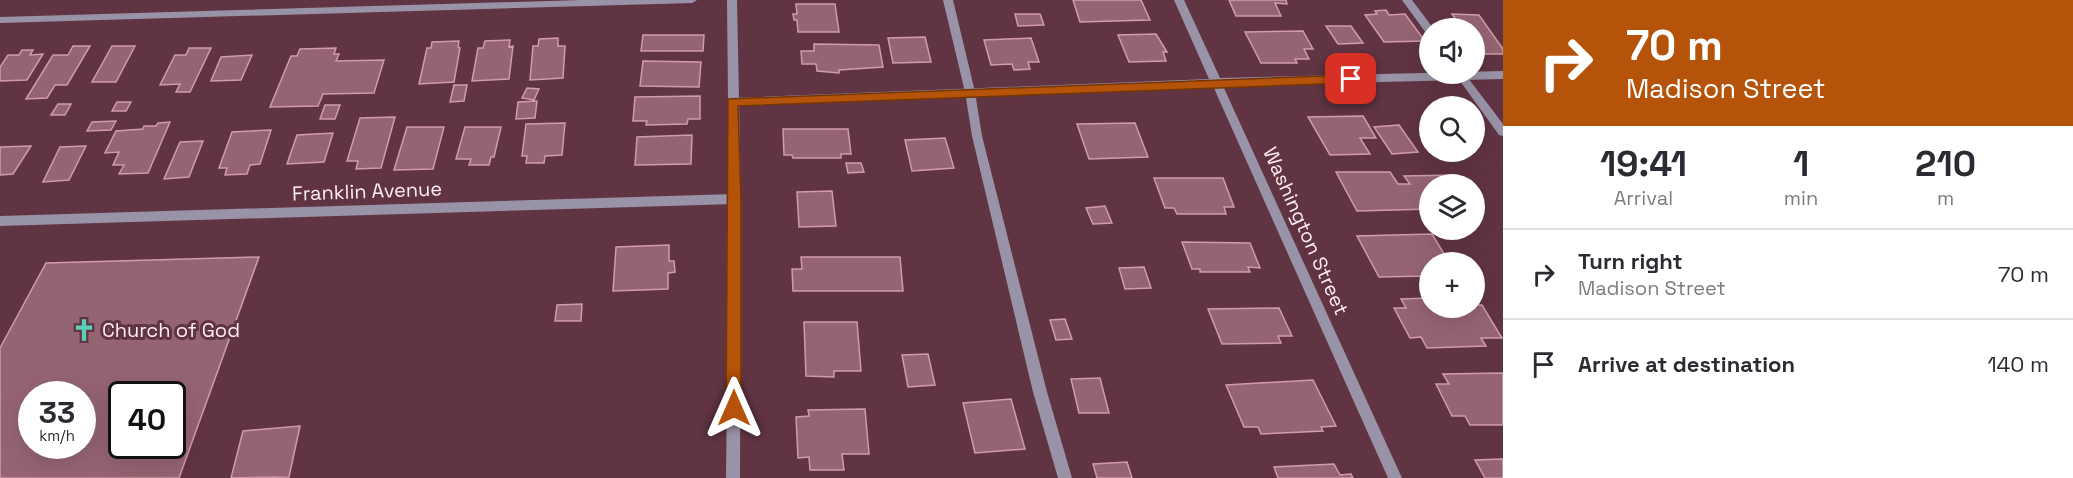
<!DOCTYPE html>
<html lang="en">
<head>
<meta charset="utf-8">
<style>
  :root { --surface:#fff; --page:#f2f2f3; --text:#2b2b33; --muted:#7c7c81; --line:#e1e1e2 }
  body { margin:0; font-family:"Space Grotesk",sans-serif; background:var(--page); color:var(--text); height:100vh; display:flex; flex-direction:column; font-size:22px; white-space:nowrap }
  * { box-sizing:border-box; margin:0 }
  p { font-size:20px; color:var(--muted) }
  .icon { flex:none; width:33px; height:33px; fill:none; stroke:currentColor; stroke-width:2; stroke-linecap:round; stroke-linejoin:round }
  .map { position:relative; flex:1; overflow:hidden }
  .panel { display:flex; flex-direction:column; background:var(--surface); width:570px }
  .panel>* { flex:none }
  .banner { background:#b45309; color:#fff; overflow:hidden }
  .controls { position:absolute; left:1419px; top:18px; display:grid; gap:12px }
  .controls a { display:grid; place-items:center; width:66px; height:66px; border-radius:50%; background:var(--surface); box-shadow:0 6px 24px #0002; font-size:30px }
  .speed { position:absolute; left:18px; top:381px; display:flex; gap:12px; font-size:30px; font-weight:700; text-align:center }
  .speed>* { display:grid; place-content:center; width:78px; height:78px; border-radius:50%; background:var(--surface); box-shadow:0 6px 24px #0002; line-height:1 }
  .speed small { font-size:15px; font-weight:400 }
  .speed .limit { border:3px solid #111; border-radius:9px; background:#fff; color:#111 }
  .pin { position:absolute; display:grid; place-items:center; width:51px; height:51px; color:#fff; margin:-26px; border-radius:12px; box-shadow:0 3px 9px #0006 }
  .me { position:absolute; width:66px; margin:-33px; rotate:0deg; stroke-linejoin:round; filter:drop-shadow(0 0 4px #0008) }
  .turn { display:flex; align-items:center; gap:21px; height:126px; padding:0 24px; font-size:27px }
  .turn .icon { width:78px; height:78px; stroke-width:2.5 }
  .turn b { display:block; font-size:42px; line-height:51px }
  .eta { display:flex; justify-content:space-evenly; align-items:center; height:102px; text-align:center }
  .eta b { font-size:36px; font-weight:600; line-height:42px }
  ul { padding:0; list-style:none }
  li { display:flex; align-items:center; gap:18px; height:90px; padding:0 24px; border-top:2px solid var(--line) }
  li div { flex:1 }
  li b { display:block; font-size:22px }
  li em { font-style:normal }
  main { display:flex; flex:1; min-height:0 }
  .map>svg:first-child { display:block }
  .building { fill:#956473; stroke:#d19bab; stroke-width:1.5; fill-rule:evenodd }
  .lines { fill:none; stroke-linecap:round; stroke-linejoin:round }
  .service { fill:#9993a7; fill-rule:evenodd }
  .minor { fill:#9993a7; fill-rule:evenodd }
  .tertiary { fill:#9993a7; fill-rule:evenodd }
  .route { fill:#b45309; stroke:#753606; stroke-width:1.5 }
  .labels { text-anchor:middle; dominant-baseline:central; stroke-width:6; stroke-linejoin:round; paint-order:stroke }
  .street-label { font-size:20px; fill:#feecf1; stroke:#613443 }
  .poi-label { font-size:20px; fill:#feecf1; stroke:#613443; text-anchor:start }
</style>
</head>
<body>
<main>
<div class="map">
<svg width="1503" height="478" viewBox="0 0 1503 478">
  <rect width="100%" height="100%" fill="#613443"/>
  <path class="building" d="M1073 0H1141L1150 20 1080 22Z
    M1229 0H1286L1287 4 1275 3 1281 16H1236Z
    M796 4H835L839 32H798L797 20H794L793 14H797Z
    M1386 10 1389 15 1405 14 1425 41 1384 42 1365 15 1377 14 1375 11Z
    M1015 14H1040L1044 25 1018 26Z
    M1452 14 1479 15 1503 49V54H1479L1474 47V28H1462Z
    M1326 26H1351L1363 43 1338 44Z
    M1303 31 1313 49H1304L1309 59H1295L1297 63H1261L1245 32Z
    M1156 34 1167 52H1163L1166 61 1129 62 1118 35Z
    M643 35H704L703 51H641Z
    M925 37 931 62 893 63 888 38Z
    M558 38V46H565L563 78 530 80 533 46H538L539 39Z
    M1031 38 1039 62H1028L1030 69 1014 70 1012 64 991 65 984 40Z
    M510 40 509 47 513 46 509 79 472 81 478 48H483L485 41Z
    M459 41 458 47 460 48 454 82 419 84 427 48H431L432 42Z
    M814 44 879 45 883 67 839 70V73L817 71 816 64H802L801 51H814Z
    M73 46H90L67 85H55L47 98 26 99 53 55H68Z
    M112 46H135L116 82H92Z
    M189 48H211L190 92H176L180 84 160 85 175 55H186Z
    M336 48 334 54H339L336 61 384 60 374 93 323 94 318 106 270 107 291 56H297L300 49Z
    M22 50H33L30 55 43 54 27 80 0 81V67L8 55H19Z
    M252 55 241 80 211 81 221 57Z
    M643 61 701 62 699 87 640 86Z
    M454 85H467L464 101 450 102Z
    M527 88 539 89 534 100 522 98Z
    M700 96V119H688L687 124 646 125 647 121H633L635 97Z
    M537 101 535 118 516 119 518 102Z
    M117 102H131L126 111H112Z
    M58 104H71L65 115H51Z
    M325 105H340L335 119H320Z
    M1363 116 1376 138H1360L1370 154 1330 155 1308 117Z
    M395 117 381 168 356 169 358 161H347L360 118Z
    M116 121 111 130 87 131 92 122Z
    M170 122 148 173 119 174 124 165H113L119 152 105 153 116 131 143 129 144 126H156L158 123Z
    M565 123 562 155 545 156 544 163H526L527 156H522L526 124Z
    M1135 123 1148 157 1089 159 1077 124Z
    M1399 125 1418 152 1392 154 1374 127Z
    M407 127H444L433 169 394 170Z
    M465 127H501L494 157H491L489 165H469L471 159H456Z
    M783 129H848L851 154H841V158H793L792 155H784Z
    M271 130 260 164 250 165 247 174 225 175 227 168H219L232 132Z
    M333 133 324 162 287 164 297 135Z
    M692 135 691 164 635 165 637 137Z
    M945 138 954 168 912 171 905 140Z
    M203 141 189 177 164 179 180 142Z
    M31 146 13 174 0 175V147Z
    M86 146 69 180 43 182 60 147Z
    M846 163H861L864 172 848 173Z
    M1336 172H1390L1398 184H1410L1404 176 1457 175 1463 184H1430V209L1357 211Z
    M1154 178H1223L1234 207H1224L1226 214H1177L1174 208H1165Z
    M832 191 836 226 799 227 797 192Z
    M1105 206 1112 223 1093 224 1086 208Z
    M1432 234 1449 262H1430V276L1379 277 1357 236Z
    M1182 242 1250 243 1260 268 1248 267 1250 272H1200V269H1192Z
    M669 245V261H674L675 272 668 273V289L613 291 616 247Z
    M259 257 179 478H0V348L46 263ZM32 394H82V446H32ZM122 394H172V446H122Z
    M801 257H900L903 291H793L792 269H802Z
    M1144 267 1151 288 1125 289 1119 268Z
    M1430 298V308H1474V305H1482L1502 338H1481L1486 346 1427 348 1421 337 1410 338 1394 308H1406L1401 299Z
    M582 304 581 321H555L557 305Z
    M1279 308 1292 336H1278L1281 343 1222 344 1208 309Z
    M1065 319 1072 339 1056 340 1050 320Z
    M804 322H857L861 371H834V377L806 376Z
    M928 354 935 385 908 387 902 355Z
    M1503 373V425H1470L1465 416H1452L1436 384H1449L1443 374Z
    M1100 378 1109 413H1079L1071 379Z
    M1313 380 1336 426 1321 427 1323 431 1261 434 1258 427H1244L1226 385Z
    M1011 399 1025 449 975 453 963 403Z
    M865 409 869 454H842L844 470H810L809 457 798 458 796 417 809 416 808 410Z
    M300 426 289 477 231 478 243 431Z
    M1503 459V478H1485L1475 460Z
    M1127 462 1132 478H1097L1093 464Z
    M1334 464 1340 475 1351 474 1353 478H1278L1274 467Z"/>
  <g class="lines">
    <path class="service" d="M943 0H953L975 92 982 136 1047 392 1072 478H1058L1033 392 972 136 965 92Z
      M1402 0H1412L1433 28H1430V34L1426 33Z
      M1455 74H1465L1503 124V136L1499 135Z"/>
    <path class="minor" d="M582 0H697L692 3 0 23V17Z
      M1174 0H1184L1220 78 1503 71V79L1223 86 1402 478H1388L1213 86 732 106 727 102 732 98 1209 79Z
      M735 194 741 199 735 204 0 226V216Z"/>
    <path class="tertiary" d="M727 0H737L741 199 740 478H726L729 199Z"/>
  </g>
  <path class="route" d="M1351 75 1357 79 1351 83 738 106 741 199V408L739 413 734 415 728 413 726 408 728 99Z"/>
  <defs>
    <g id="church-bare" transform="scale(1.8)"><path d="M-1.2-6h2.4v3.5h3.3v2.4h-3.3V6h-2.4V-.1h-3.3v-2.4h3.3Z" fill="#5dceb9" stroke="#613443" stroke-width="2.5" paint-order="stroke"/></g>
  </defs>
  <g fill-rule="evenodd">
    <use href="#church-bare" x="84" y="330"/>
  </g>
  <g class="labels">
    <g class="street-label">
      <text transform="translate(367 191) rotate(-2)">Franklin Avenue</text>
      <text transform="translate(1306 231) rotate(66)">Washington Street</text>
    </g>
    <g class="poi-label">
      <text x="102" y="330">Church of God</text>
    </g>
  </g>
</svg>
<div class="controls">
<a><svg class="icon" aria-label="sound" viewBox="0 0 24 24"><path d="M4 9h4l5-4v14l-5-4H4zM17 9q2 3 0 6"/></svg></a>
<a><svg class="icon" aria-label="search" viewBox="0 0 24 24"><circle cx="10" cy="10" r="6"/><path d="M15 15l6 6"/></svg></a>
<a><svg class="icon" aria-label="layers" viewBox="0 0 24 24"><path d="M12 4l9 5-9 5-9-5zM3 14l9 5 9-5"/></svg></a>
<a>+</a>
</div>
<div class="speed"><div>33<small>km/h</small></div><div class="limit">40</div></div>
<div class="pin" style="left:1351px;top:79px;background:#d93025"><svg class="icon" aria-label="arrive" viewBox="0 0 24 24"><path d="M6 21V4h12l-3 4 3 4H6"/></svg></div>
<svg class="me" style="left:734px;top:408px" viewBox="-20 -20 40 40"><path d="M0-17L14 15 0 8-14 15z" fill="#b45309" stroke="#fff" stroke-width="4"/></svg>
</div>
<section class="panel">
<div class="banner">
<div class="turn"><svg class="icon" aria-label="right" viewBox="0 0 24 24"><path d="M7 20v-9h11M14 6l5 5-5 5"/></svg><div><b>70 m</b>Madison Street</div></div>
</div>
<div class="eta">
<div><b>19:41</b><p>Arrival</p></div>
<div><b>1</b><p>min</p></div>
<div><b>210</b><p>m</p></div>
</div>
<ul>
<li><svg class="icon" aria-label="right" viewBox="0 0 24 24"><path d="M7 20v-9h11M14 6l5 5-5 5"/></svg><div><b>Turn right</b><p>Madison Street</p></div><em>70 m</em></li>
<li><svg class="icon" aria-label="arrive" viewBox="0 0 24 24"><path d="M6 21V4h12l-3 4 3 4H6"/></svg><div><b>Arrive at destination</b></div><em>140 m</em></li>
</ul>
</section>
</main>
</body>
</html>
